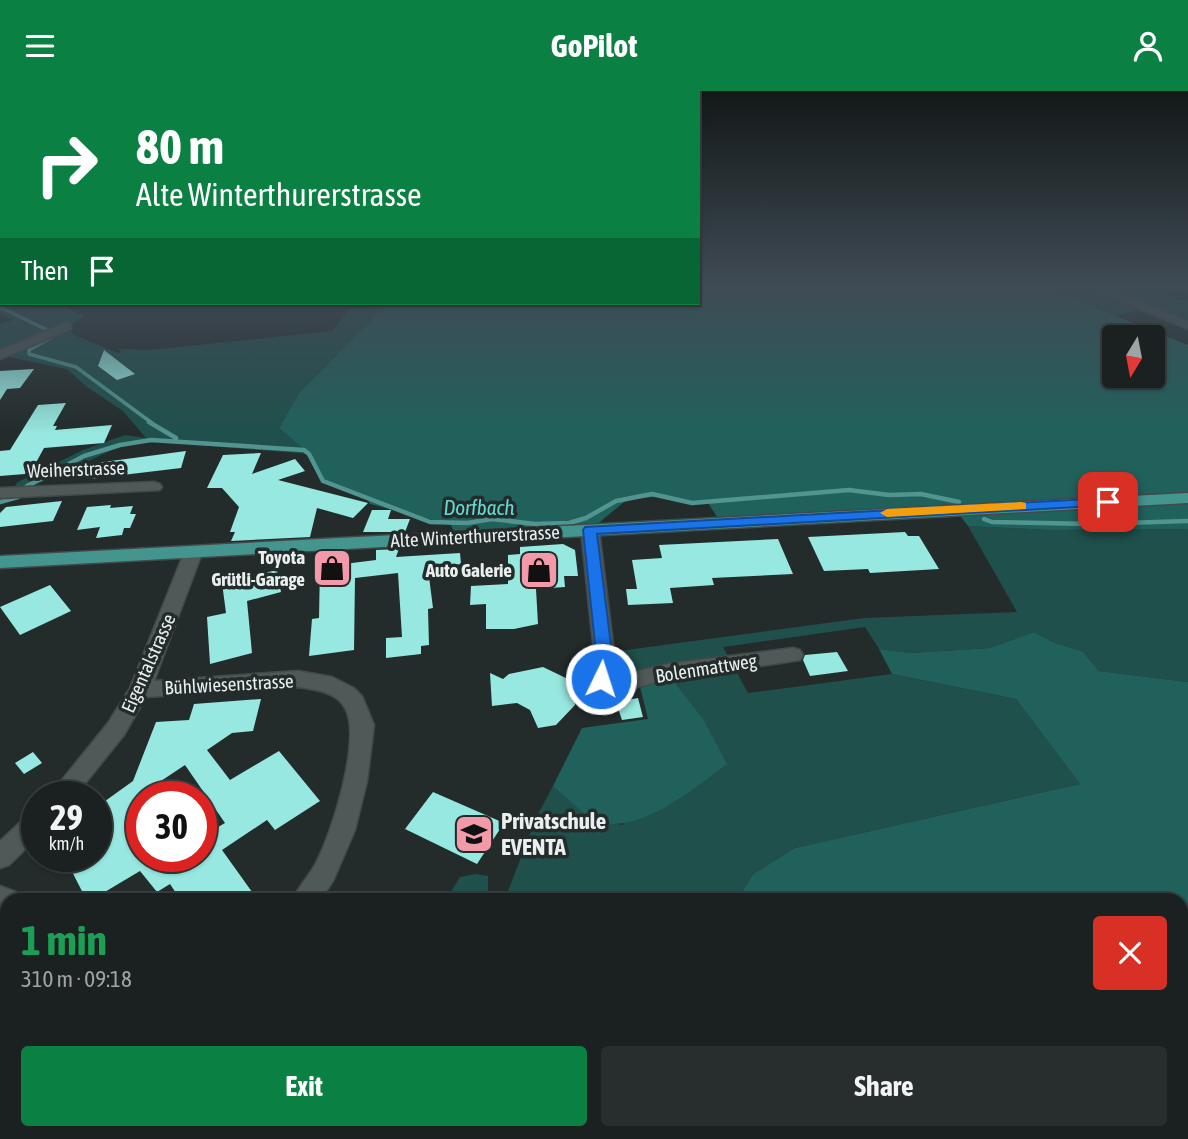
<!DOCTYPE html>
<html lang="en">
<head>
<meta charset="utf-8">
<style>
  :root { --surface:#1a2120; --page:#272e2d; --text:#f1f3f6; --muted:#9fa3a5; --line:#383e3e; --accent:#0b8043 }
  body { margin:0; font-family:"Asap Condensed",sans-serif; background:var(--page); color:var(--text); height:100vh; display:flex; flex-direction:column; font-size:26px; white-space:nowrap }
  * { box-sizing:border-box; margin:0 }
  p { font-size:23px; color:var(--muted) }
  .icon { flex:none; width:38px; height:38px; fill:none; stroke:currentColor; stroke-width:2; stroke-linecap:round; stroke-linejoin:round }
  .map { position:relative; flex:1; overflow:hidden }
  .details { position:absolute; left:0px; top:802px; width:1188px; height:247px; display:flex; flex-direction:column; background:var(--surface); border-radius:21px 21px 0 0; box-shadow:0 2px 5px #0004,0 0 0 2px var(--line) }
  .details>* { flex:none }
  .top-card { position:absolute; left:0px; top:0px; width:700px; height:214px; box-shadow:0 2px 5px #0004,0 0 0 2px var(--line); background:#0b8043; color:#fff; overflow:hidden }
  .needle { width:46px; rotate:190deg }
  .fabs { position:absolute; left:1102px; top:234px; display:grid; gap:14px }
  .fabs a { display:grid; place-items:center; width:63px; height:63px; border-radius:7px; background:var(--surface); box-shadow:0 2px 5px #0004,0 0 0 2px var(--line); font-size:35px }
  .speed { position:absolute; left:21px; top:690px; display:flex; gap:14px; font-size:35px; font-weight:700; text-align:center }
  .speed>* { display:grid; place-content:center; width:91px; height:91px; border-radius:50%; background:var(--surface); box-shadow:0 2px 5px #0004,0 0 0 2px var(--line); line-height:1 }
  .speed small { font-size:18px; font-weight:400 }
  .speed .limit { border:10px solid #d22; background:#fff; color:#111 }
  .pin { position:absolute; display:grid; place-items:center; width:60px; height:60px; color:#fff; margin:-30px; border-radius:14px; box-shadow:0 4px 10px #0006 }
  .me { position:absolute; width:77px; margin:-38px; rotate:4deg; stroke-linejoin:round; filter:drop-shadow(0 0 5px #0008) }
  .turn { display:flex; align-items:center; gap:24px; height:147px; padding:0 21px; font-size:32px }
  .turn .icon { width:91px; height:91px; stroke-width:2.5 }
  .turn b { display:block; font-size:49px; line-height:60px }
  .then { display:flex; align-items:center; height:66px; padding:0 21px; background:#0003; gap:14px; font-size:26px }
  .round { display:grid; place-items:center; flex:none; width:74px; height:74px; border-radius:7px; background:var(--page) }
  .overview { display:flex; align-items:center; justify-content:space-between; height:119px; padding:0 21px }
  h1 { font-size:42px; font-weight:700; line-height:52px; color:#1e9e55 }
  .primary-button { display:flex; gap:14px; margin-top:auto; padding:14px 21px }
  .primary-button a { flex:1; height:80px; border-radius:7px; background:var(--accent); color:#fff; font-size:28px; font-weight:700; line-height:80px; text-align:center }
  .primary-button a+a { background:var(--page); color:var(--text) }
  header { display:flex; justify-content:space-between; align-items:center; height:91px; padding:0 21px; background:var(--accent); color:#fff; font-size:32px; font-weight:700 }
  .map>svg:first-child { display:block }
  .green { fill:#1f504c }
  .forest { fill:#21615c; fill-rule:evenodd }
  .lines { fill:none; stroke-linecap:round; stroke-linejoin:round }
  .stream-far1 { stroke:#519490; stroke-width:3.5 }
  .stream { stroke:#519490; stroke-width:4.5 }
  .building { fill:#97e8e0; fill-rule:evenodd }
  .minor-casing { stroke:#414949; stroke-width:3 }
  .major-casing { stroke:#414949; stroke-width:3 }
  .minor { fill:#4e5958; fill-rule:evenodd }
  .major { fill:#45958f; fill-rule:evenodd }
  .route { fill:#1a73e8; stroke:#114b97; stroke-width:2 }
  .slow { fill:#f59e0b }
  .labels { text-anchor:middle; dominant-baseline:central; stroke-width:7; stroke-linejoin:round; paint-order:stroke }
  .street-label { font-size:19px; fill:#e9efef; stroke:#232c2b }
  .poi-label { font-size:19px; font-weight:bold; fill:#e9efef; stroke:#232c2b; text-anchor:end }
  .water-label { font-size:21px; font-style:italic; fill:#62dcd2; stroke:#232c2b }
  .near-poi-label { font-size:23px; font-weight:bold; fill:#e9efef; stroke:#232c2b; text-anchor:start }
</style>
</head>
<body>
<header><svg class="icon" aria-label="menu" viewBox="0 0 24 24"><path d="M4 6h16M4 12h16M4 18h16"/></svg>GoPilot<svg class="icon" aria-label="person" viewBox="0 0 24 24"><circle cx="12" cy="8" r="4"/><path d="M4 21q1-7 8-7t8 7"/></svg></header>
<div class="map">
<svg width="1188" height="1048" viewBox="0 0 1188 1048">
  <rect width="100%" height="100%" fill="#232c2b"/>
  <path class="green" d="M0 196 2 212H58L84 226 67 235 74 244 118 262 122 261 118 258 151 259 332 240 355 212H388L298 303 279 337 309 363 147 350 117 357 29 397 12 398 18 391 83 359 125 344 146 347 123 320 87 296 67 278 0 264V233L13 229 0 222Z
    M1051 196H1151L1178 209H1188V231L1148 217 1118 225 1050 199Z
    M968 435 1049 439 1188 438V591L1099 580 1082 560 1055 552 1034 541 990 557 910 562 879 558 865 536 723 556 748 602 892 583 1016 608 1080 693 795 757 753 783 738 808H505L536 727 553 695 593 728 623 734 666 582 601 588 604 562 864 527 1017 521Z
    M475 783 488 785V808H453L452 799 460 786Z"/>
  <path class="forest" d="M698 196H1051V199L1188 254V438L1049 439 968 435 955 418 721 432 708 412 659 406 629 407 590 439 456 446 451 434 370 413 366 406 323 390 309 363 279 337 298 303 388 212H698ZM1115 247H1153V285H1115Z
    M1034 541 1055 552 1082 560 1099 580 1188 591V1048H748L749 1041H1181V808H738L753 783 795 757 1080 693 1016 608 892 583 879 558 910 562 990 557Z
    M666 581 703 628 727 673C696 696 631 751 591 727 578 718 565 705 553 695L582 637 648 628 638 588Z"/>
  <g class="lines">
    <path class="stream-far1" d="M0 216 47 239
      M54 245 29 259V263L76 276 152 332"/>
    <path class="stream" d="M149 331 176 347
      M27 395 84 365 120 354 151 349 304 359 309 363 323 390 430 431 467 432 492 428 535 433 569 432 586 427 616 410 652 403 692 412 849 399 889 404 921 403 959 411
      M0 411 18 406
      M984 428 992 431 1091 433 1188 430"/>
  </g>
  <path class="building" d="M104 259 135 283 117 289 98 275Z
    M34 278 20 297 7 298 0 309V280Z
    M66 312 53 335H57L55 339 112 334 104 352 44 357 33 377 28 378 25 383 0 385V360L10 359 38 314Z
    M186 360 181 377 89 388 96 372Z
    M261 362 252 383 295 368 305 380 278 389 368 412 353 427 317 417 310 446 231 450 235 441H230L239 416 222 397H207L223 364Z
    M62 410 53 430 0 436V422L6 416Z
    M111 414 110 417 133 415 130 423H136L130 437H124L122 444 96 447 100 436 77 439 87 416Z
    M372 419H391L388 428H410L405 441H363Z
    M905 441 908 445H919L939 478 870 482 868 478 824 480 808 446Z
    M778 448 793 483 712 487 714 494 670 497 673 512 628 514 626 498H637L632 469 662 467 659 454Z
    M563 453 575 459 578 485H564L565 496 536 498 538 533 514 538H486V513L470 514 471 495 508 493V464L520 463V456Z
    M399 458 396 466 460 462 461 473 428 478 433 517 428 518 429 554 421 555V563L386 567V547L402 546 398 482 355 487 354 559 309 565 312 528 319 527 320 476 376 469V459Z
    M277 479 281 501 247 510 252 562 210 573 207 526 226 522 222 492Z
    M50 494 71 520 20 544 0 516Z
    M837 561 848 580 810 585 803 569 805 564Z
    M543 576 570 589 575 614 556 634 538 637 530 619 517 612 492 615 490 582 503 588 509 583Z
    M638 607 643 626 622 629 616 611Z
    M261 608 253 640 232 642 207 659 230 689 279 660 320 710 275 739 267 729 222 759 257 808H180L170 793 157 801 140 780 93 808H86L64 765H96V731L109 724 101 713 133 690 156 631 189 629 194 613ZM185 674 225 732 201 746V765H142V721L134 708Z
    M33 661 42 672 24 683 15 672Z
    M433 701 504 732 477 773 405 738Z"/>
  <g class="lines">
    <g class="minor-casing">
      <path id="minor" d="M1088 196H1103L1188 230V238Z
        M67 231 71 232V238L0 268V259Z
        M154 391 160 393 162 396 160 399 0 407V397Z
        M590 434 599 439 614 562 612 580H638L666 573 793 557 800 559 803 564 800 569 666 589 638 596 594 593 591 588 594 562 581 439Z
        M193 456 202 462 154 590 298 580 332 586 354 597 362 605 374 634 367 690 355 739 333 790 321 808H293C299 795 309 785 316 772 332 742 362 647 345 617 337 601 314 598 298 596L146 606 124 644 75 705H49L108 632 130 597 184 462Z
        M37 720V747L9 774 0 777V750L28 724Z
        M0 795 16 801 20 808H7V822L0 820Z
        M452 1041H484L482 1048H450Z"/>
    </g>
    <g class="major-casing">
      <path id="major" d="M1188 402V412L0 477V465Z"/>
    </g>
    <use href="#minor" class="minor"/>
    <use href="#major" class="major"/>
  </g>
  <linearGradient id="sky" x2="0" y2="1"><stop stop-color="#131818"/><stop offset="0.57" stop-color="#3f4b55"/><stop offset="1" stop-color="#3f4b55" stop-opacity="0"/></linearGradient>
  <rect width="1188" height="343" fill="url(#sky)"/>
  <path class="route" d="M1108 407 1115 411 1113 414 597 443 612 562 607 593H595L592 588 596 562 583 439 585 436Z"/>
  <path class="slow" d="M1021 411 1026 412V418L887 426 880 422 887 418Z"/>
  <defs>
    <g id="shop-square" transform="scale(2.0125)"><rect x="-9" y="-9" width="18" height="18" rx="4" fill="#f39aaa" stroke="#232c2b"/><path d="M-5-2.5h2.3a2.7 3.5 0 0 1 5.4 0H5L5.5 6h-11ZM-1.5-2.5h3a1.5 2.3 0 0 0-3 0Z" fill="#111"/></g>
    <g id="school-square" transform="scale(2.0125)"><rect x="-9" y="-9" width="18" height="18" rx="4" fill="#f39aaa" stroke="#232c2b"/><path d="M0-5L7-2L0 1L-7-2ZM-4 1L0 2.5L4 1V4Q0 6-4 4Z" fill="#111"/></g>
  </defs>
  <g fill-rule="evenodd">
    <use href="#shop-square" x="332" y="477"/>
    <use href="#shop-square" x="539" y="479"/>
    <use href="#school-square" x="474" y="743"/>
  </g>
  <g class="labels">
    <g class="street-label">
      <text transform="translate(76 378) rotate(-2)">Weiherstrasse</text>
      <text transform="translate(475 445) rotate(-3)">Alte Winterthurerstrasse</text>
      <text transform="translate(148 572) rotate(-66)">Eigentalstrasse</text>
      <text transform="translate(706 577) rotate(-9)">Bolenmattweg</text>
      <text transform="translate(229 593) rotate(-3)">Bühlwiesenstrasse</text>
    </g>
    <g class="poi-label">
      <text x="305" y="466">Toyota<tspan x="305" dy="22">Grütli-Garage</tspan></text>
      <text x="512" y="479">Auto Galerie</text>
    </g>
    <g class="water-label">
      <text x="479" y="416">Dorfbach</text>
    </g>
    <g class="near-poi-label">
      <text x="501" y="730">Privatschule<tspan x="501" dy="26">EVENTA</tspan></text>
    </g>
  </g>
</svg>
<div class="fabs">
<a><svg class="needle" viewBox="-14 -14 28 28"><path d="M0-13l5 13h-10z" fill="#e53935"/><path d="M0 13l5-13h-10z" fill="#9fa3a5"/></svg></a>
</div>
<div class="speed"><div>29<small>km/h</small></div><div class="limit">30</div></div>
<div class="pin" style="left:1108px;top:411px;background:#d93025"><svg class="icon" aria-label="arrive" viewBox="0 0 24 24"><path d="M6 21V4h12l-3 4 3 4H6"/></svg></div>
<svg class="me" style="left:601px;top:588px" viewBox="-20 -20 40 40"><circle r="17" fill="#1a73e8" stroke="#fff" stroke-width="3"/><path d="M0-11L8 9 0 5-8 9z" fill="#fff"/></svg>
<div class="top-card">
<div class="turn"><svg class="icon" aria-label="right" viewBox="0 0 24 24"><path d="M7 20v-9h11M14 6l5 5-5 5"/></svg><div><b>80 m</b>Alte Winterthurerstrasse</div></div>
<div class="then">Then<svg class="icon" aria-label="arrive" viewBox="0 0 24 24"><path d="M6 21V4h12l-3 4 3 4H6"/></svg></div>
</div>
<section class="details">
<div class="overview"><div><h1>1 min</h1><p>310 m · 09:18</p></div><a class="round" style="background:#d93025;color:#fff"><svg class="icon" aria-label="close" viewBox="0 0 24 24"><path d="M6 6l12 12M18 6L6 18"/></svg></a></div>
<div class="primary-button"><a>Exit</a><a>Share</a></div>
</section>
</div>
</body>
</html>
